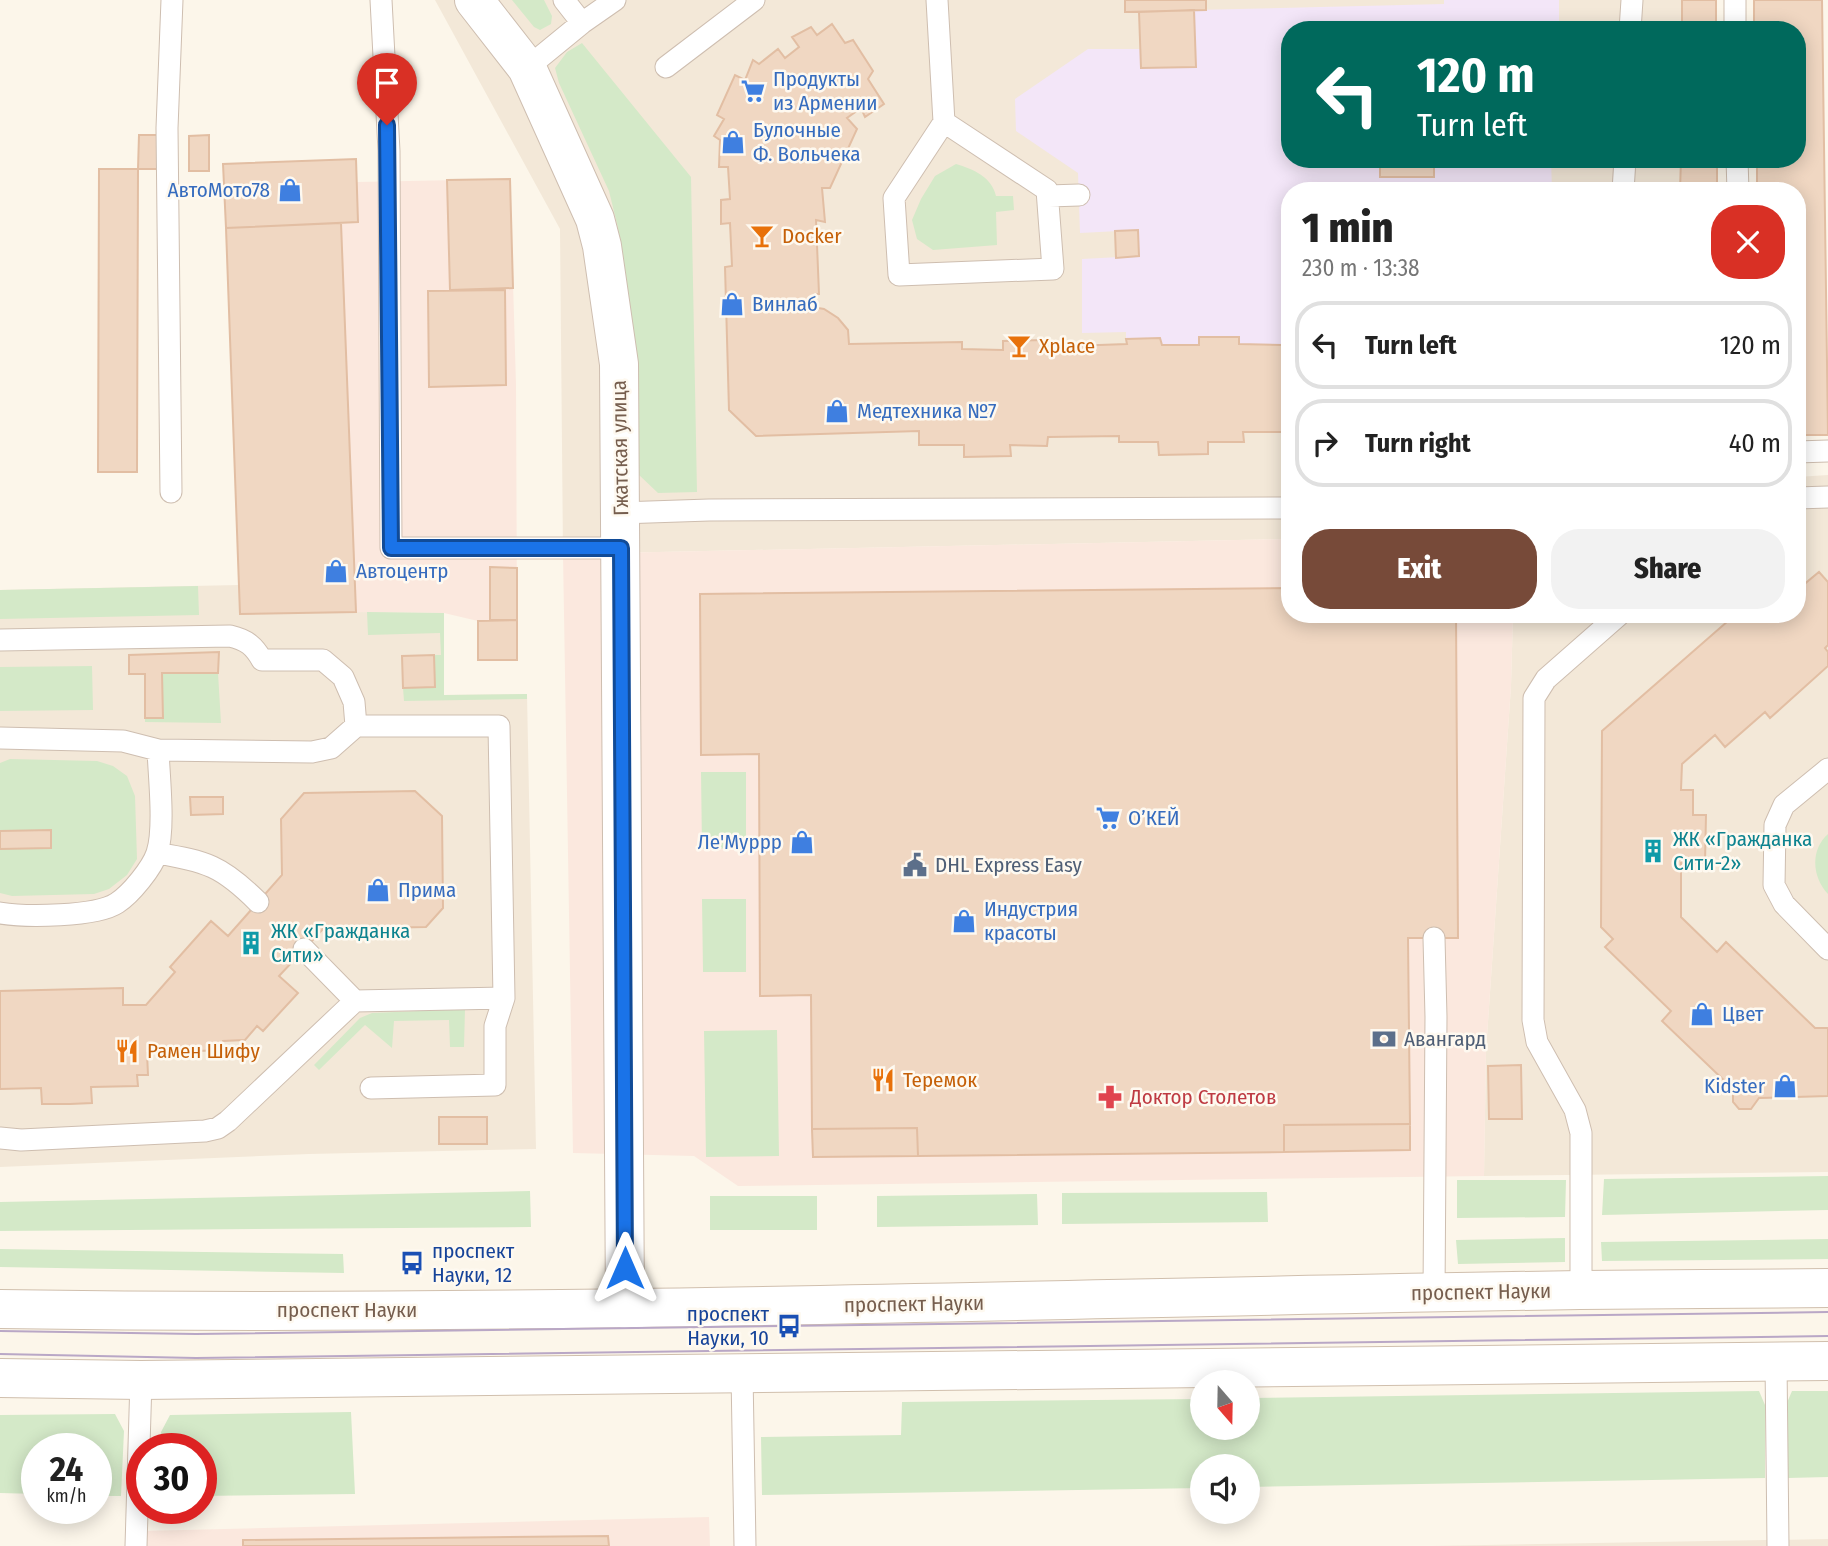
<!DOCTYPE html>
<html lang="en">
<head>
<meta charset="utf-8">
<style>
  :root { --surface:#fff; --page:#f2f2f2; --text:#222; --muted:#767676; --line:#e0e0e0; --accent:#774a39 }
  body { margin:0; font-family:"Fira Sans Condensed",sans-serif; background:var(--page); color:var(--text); height:100vh; display:flex; flex-direction:column; font-size:26px; white-space:nowrap }
  * { box-sizing:border-box; margin:0 }
  p { font-size:23px; color:var(--muted) }
  .icon { flex:none; width:38px; height:38px; fill:none; stroke:currentColor; stroke-width:2; stroke-linecap:round; stroke-linejoin:round }
  .map { position:relative; flex:1; overflow:hidden }
  .side { position:absolute; left:1281px; top:182px; width:525px; height:441px; display:flex; flex-direction:column; background:var(--surface); border-radius:28px; box-shadow:0 4px 18px #0003 }
  .side>* { flex:none }
  .guide { position:absolute; left:1281px; top:21px; width:525px; height:147px; border-radius:28px; box-shadow:0 4px 18px #0003; background:#00695c; color:#fff; overflow:hidden }
  .needle { width:46px; rotate:160deg }
  .fabs { position:absolute; left:1190px; top:1370px; display:grid; gap:14px }
  .fabs a { display:grid; place-items:center; width:70px; height:70px; border-radius:50%; background:var(--surface); box-shadow:0 4px 18px #0003; font-size:35px }
  .speed { position:absolute; left:21px; top:1433px; display:flex; gap:14px; font-size:35px; font-weight:700; text-align:center }
  .speed>* { display:grid; place-content:center; width:91px; height:91px; border-radius:50%; background:var(--surface); box-shadow:0 4px 18px #0003; line-height:1 }
  .speed small { font-size:18px; font-weight:400 }
  .speed .limit { border:10px solid #d22; background:#fff; color:#111 }
  .pin { position:absolute; display:grid; place-items:center; width:60px; height:60px; color:#fff; margin:-72px -30px; border-radius:50% 50% 50% 0; rotate:-45deg; box-shadow:0 0 7px #0007 }
  .pin .icon { rotate:45deg }
  .me { position:absolute; width:77px; margin:-38px; rotate:0deg; stroke-linejoin:round; filter:drop-shadow(0 0 5px #0008) }
  .turn { display:flex; align-items:center; gap:24px; height:147px; padding:0 21px; font-size:32px }
  .turn .icon { width:91px; height:91px; stroke-width:2.5 }
  .turn b { display:block; font-size:49px; line-height:60px }
  .round { display:grid; place-items:center; flex:none; width:74px; height:74px; border-radius:28px; background:var(--page) }
  .overview { display:flex; align-items:center; justify-content:space-between; height:119px; padding:0 21px }
  h1 { font-size:42px; font-weight:800; line-height:52px }
  .cta { display:flex; gap:14px; margin-top:auto; padding:14px 21px }
  .cta a { flex:1; height:80px; border-radius:28px; background:var(--accent); color:#fff; font-size:28px; font-weight:800; line-height:80px; text-align:center }
  .cta a+a { background:var(--page); color:var(--text) }
  ul { padding:0; list-style:none }
  li { display:flex; align-items:center; gap:21px; height:88px; margin:0 14px 10px; padding:0 7px; border:4px solid var(--line); border-radius:28px }
  li div { flex:1 }
  li b { display:block; font-size:26px }
  li em { font-style:normal }
  .map>svg:first-child { display:block }
  .residential { fill:#f3e8d8 }
  .commercial { fill:#fbe8de }
  .education { fill:#f3e6f8 }
  .green { fill:#d4e9c8 }
  .building { fill:#f0d7c2; stroke:#e2bea3; stroke-width:2 }
  .lines { fill:none; stroke-linecap:round; stroke-linejoin:round }
  .service-casing { stroke:#cebeb0; stroke-width:23 }
  .minor-casing { stroke:#cebeb0; stroke-width:40 }
  .secondary-casing { stroke:#d0bfad; stroke-width:40 }
  .service { stroke:#fff; stroke-width:21 }
  .minor { stroke:#fff; stroke-width:38 }
  .secondary { stroke:#fff; stroke-width:38 }
  .tram { stroke:#b9a7c6; stroke-width:2 }
  .route-casing { stroke:#114b97; stroke-width:18 }
  .route { stroke:#1a73e8; stroke-width:12 }
  .labels { text-anchor:middle; dominant-baseline:central; stroke-width:5; stroke-linejoin:round; paint-order:stroke }
  .shop-label { font-size:21px; fill:#366cbe; stroke:#fef9f0; text-anchor:start }
  .food-label { font-size:21px; fill:#c56008; stroke:#fef9f0; text-anchor:start }
  .street-label { font-size:21px; fill:#765e4e; stroke:#fef9f0 }
  .culture-label { font-size:21px; fill:#0d838f; stroke:#fef9f0; text-anchor:start }
  .service-label { font-size:21px; fill:#4e5e75; stroke:#fef9f0; text-anchor:start }
  .health-label { font-size:21px; fill:#be3a42; stroke:#fef9f0; text-anchor:start }
  .transit-label { font-size:21px; fill:#164399; stroke:#fef9f0; text-anchor:start }
</style>
</head>
<body>
<div class="map">
<svg width="1828" height="1546" viewBox="0 0 1828 1546">
  <rect width="100%" height="100%" fill="#fcf6ea"/>
  <path class="residential" d="M435 0H1682V30H1290V159H1681L1680 191H1290V539L563 554 560 229Z
    M1828 475V1172L1484 1176 1486 1051 1511 686 1513 614H1797V477Z
    M239 585 241 614 356 612 444 613V695L527 694 536 1149 309 1154 0 1167V590Z
    M1828 1539V1546H1432Z"/>
  <path class="commercial" d="M356 159 357 182 510 179 516 385 517 620 478 621 444 613 367 612 240 614 223 164Z
    M1290 539V614H1513L1511 686 1486 1051 1484 1176 738 1186 694 1156 573 1153 563 554Z
    M709 1517 710 1546H141V1531Z"/>
  <path class="education" d="M1444 0H1559V30H1290V159H1551L1552 191H1290V335L1282 336V345L1239 344 1238 337H1199V345H1162L1160 338 1126 339V332L1082 333V259L1139 256 1138 230 1080 233 1078 173 1016 131 1015 99 1088 49H1140L1141 68 1194 10 1444 4Z"/>
  <path class="green" d="M512 0H544L552 16 551 24 540 30 534 27Z
    M582 43 691 177 697 492 658 493 638 474 634 347 618 228 609 191 559 83 555 68 567 52Z
    M956 164C973 169 992 177 996 196H1013L1014 210 996 212 997 245 933 250 917 239 912 220 921 199 935 176Z
    M198 586 199 615 0 619V590Z
    M367 612 444 613V695L527 694V699L404 701 403 688 435 687 434 655H441L440 633 368 635Z
    M92 666 93 710 0 711V667Z
    M162 673H218L221 723 145 722V718L163 717Z
    M10 759 97 761 113 766 127 776 135 796 137 859 127 875 109 889 94 894 12 896 0 893V763Z
    M701 772H746V848L702 849Z
    M1828 834V894C1812 877 1810 850 1828 834Z
    M702 899H746V972H703Z
    M465 1009 464 1047H450L449 1020 394 1021 392 1048 365 1025 319 1070 314 1065 360 1018 372 1013Z
    M777 1030 779 1156 706 1157 704 1031Z
    M1828 1176V1210L1602 1215 1604 1179Z
    M1457 1180H1566L1565 1217 1457 1218Z
    M530 1191 531 1227 0 1231V1202Z
    M1267 1192 1268 1222 1062 1224V1193Z
    M1037 1194 1038 1225 877 1227V1196Z
    M710 1196H817V1230H710Z
    M1565 1238V1262L1458 1264 1456 1240Z
    M1828 1239V1259L1602 1261 1601 1242Z
    M0 1249 343 1254 344 1273 0 1267Z
    M1759 1391 1765 1405V1478L1248 1487V1466H1202V1488L762 1495 761 1437 901 1435 902 1402 1202 1399V1428H1248V1398Z
    M1792 1391H1828V1477L1788 1478 1786 1405Z
    M351 1412 355 1494 201 1496V1449H159L161 1432 170 1415Z
    M115 1414 124 1431 121 1496H96V1449H37V1494L0 1493V1415Z"/>
  <path class="building" d="M1125 0H1206V10L1125 12Z
    M1682 0H1716V30H1682Z
    M1754 0H1822L1828 435H1797V191H1757V159H1797V30H1754Z
    M1194 10 1196 67 1141 68 1139 12Z
    M832 24 845 43 853 40 873 71 868 79 884 104 865 117 861 108 847 118 857 129 830 188H822L825 222 816 220 819 294H814L812 307 824 309 838 318 848 330 849 344 962 342V349L1003 350V341L1043 340V347L1127 344 1126 339 1160 338 1162 345H1199V337H1239V344L1282 345V336L1290 335V432H1243L1244 442H1208V454L1159 455 1158 442H1119V436L1048 437 1047 446 1010 445 1011 456 964 457V445H919V431L756 436 729 410 725 267 732 266 730 223 721 224V200L730 199 728 167H719L720 140 714 136 724 119 717 115 735 75 745 80 753 60 759 64 778 49 785 58 799 47 792 37 811 27 817 35Z
    M139 135H158V169H138Z
    M209 135V171H189V136Z
    M356 159 358 222 226 228 223 164Z
    M1380 159H1434V177H1380Z
    M1681 159H1717V191H1680Z
    M99 169H138L137 472H98Z
    M510 179 513 288 450 290 447 180Z
    M341 223 356 612 240 614 226 228Z
    M1138 230 1139 256 1116 258 1115 231Z
    M505 290 506 385 429 387 428 291Z
    M490 567 517 568V620H490Z
    M1819 572 1828 582V645L1825 648 1828 652V666L1770 718 1765 712 1725 747 1715 735 1682 764 1681 790H1693V815H1706L1705 863H1681V917L1717 952 1726 942 1815 1028H1828V1096L1759 1098 1751 1109H1739L1733 1102V1089L1662 1021 1671 1011 1605 947 1613 939 1601 927 1602 731 1736 614H1797V580L1802 586Z
    M1290 588V614H1456L1458 938H1408L1410 1124 1284 1125V1152L918 1156 917 1128 812 1129 811 995 760 996 759 754 701 755 700 594Z
    M517 620V660H478V621Z
    M219 652 218 673H162L163 718H145V674H129V655Z
    M434 655 435 687 403 688 402 656Z
    M415 791 442 816 443 908 426 927 323 929 279 976 298 993 263 1031 257 1026 245 1040 223 1041V1050L147 1053 148 1075H137L138 1086 91 1087 92 1103 70 1104H42L41 1088 0 1089V991L123 988V1005H146L175 972 170 967 211 921 228 936 282 875 281 819 304 793Z
    M190 797H223V814L191 815Z
    M51 830V848L0 849V831Z
    M1521 1065 1522 1119H1489L1488 1066Z
    M439 1117H487V1144H439Z
    M1410 1124V1150L1284 1152V1125Z
    M917 1128 918 1156 813 1157 812 1129Z
    M608 1536 609 1546H243V1540Z"/>
  <g class="lines">
    <g class="service-casing">
      <path id="service" d="M381 0 389 151 391 548H621
        M564 0 582 23
        M937 0 944 122 894 198 899 275 1053 269 1047 190 944 122
        M1735 0V30
        M1630 30 1632 0
        M666 67 754 0
        M527 68 582 23 615 0
        M1737 159 1738 191
        M1623 191 1625 159
        M1049 196 1079 195
        M1797 452 1828 451
        M171 492 167 128 172 0
        M1797 498 1828 497
        M620 513 709 510 1290 508
        M0 640 230 636C247 640 254 646 262 660H323L343 677 354 702 356 726H499L504 998 355 1001 228 1121 218 1128 205 1131 21 1140 0 1138
        M0 738 123 741 158 750 312 752 331 748 356 726
        M1828 769 1784 805 1775 825 1774 885 1784 904 1828 949
        M157 853C207 862 221 865 258 902
        M0 913C25 917 96 917 117 903 131 894 152 868 157 853 165 829 159 777 158 750
        M1434 938 1436 1017 1434 1293
        M304 949 355 1001
        M371 1088 495 1085V1026L504 998
        M1581 1290V1133L1575 1110 1537 1042 1533 1020 1534 698 1546 679 1620 614
        M1776 1362 1778 1546
        M742 1374 745 1546
        M136 1546 141 1380"/>
    </g>
    <g class="minor-casing">
      <path id="minor" d="M474 0 527 68 595 219 602 246 619 364 625 1309"/>
    </g>
    <g class="secondary-casing">
      <path id="secondary" d="M0 1309C527 1317 1053 1298 1580 1290 1663 1289 1745 1289 1828 1288
        M0 1378 141 1380 1828 1361"/>
    </g>
    <use href="#service" class="service"/>
    <use href="#minor" class="minor"/>
    <use href="#secondary" class="secondary"/>
    <path class="tram" d="M0 1331 196 1334 1828 1312
      M0 1354 196 1358 1828 1336"/>
  </g>
  <g class="lines">
    <g class="route-casing">
      <path id="route" d="M387 125 391 548H621L625 1268"/>
    </g>
    <use href="#route" class="route"/>
  </g>
  <defs>
    <g id="supermarket-bare" transform="scale(1.89)"><path d="M-6-5.5h2.5l.6 2H6L4.5 2H-2.5L-4.4-4H-6ZM-1.5 3.2a1.3 1.3 0 1 0 .1 0ZM3 3.2a1.3 1.3 0 1 0 .1 0Z" fill="#3f7fe0" stroke="#fef9f0" stroke-width="2.5" paint-order="stroke"/></g>
    <g id="shop-bare" transform="scale(1.89)"><path d="M-5-2.5h2.3a2.7 3.5 0 0 1 5.4 0H5L5.5 6h-11ZM-1.5-2.5h3a1.5 2.3 0 0 0-3 0Z" fill="#3f7fe0" stroke="#fef9f0" stroke-width="2.5" paint-order="stroke"/></g>
    <g id="bar-bare" transform="scale(1.89)"><path d="M-6-5H6L.8 .8V4.5H3.5V6h-7V4.5H-.8V.8Z" fill="#e8710a" stroke="#fef9f0" stroke-width="2.5" paint-order="stroke"/></g>
    <g id="building-bare" transform="scale(1.89)"><path d="M-4-6H4V6H1V3H-1V6H-4ZM-2.5-4.3h1.7v1.8h-1.7ZM.8-4.3h1.7v1.8H.8ZM-2.5-1h1.7V.8h-1.7ZM.8-1h1.7V.8H.8Z" fill="#0f9aa8" stroke="#fef9f0" stroke-width="2.5" paint-order="stroke"/></g>
    <g id="civic-bare" transform="scale(1.89)"><path d="M-.6-6.5H3V-4.5H.6V-3L4-1V1h2V6H-6V1h2V-1L-.6-3ZM-1.2 2.5V6h2.4V2.5Z" fill="#5c6f8a" stroke="#fef9f0" stroke-width="2.5" paint-order="stroke"/></g>
    <g id="bank-bare" transform="scale(1.89)"><path d="M-6-4H6V4H-6ZM0-2.3a2.3 2.3 0 1 0 0 4.6a2.3 2.3 0 1 0 0-4.6Z" fill="#5c6f8a" stroke="#fef9f0" stroke-width="2.5" paint-order="stroke"/></g>
    <g id="restaurant-bare" transform="scale(1.89)"><path d="M-5-6h1v4h1v-4h1v4h1v-4h1v5L-1.5 .5V6h-2V.5L-5-1ZM5-6V6H3V1.5H1.5Q1.5-4 5-6Z" fill="#e8710a" stroke="#fef9f0" stroke-width="2.5" paint-order="stroke"/></g>
    <g id="pharmacy-bare" transform="scale(1.89)"><path d="M-2-6h4v4h4v4h-4v4h-4v-4h-4v-4h4Z" fill="#e0444e" stroke="#fef9f0" stroke-width="2.5" paint-order="stroke"/></g>
    <g id="bus-bare" transform="scale(1.89)"><path d="M-5-6H5V4H4V6H2V4H-2V6H-4V4H-5ZM-3.5-4V0h7V-4ZM-3.5 1.2v1.5H-2V1.2ZM2 1.2v1.5H3.5V1.2Z" fill="#1a4fb4" stroke="#fef9f0" stroke-width="2.5" paint-order="stroke"/></g>
  </defs>
  <g fill-rule="evenodd">
    <use href="#supermarket-bare" x="753" y="91"/>
    <use href="#shop-bare" x="733" y="142"/>
    <use href="#shop-bare" x="290" y="190"/>
    <use href="#bar-bare" x="762" y="236"/>
    <use href="#shop-bare" x="732" y="304"/>
    <use href="#bar-bare" x="1019" y="346"/>
    <use href="#shop-bare" x="837" y="411"/>
    <use href="#shop-bare" x="336" y="571"/>
    <use href="#supermarket-bare" x="1108" y="818"/>
    <use href="#shop-bare" x="802" y="842"/>
    <use href="#building-bare" x="1653" y="851"/>
    <use href="#civic-bare" x="915" y="865"/>
    <use href="#shop-bare" x="378" y="890"/>
    <use href="#shop-bare" x="964" y="921"/>
    <use href="#building-bare" x="251" y="943"/>
    <use href="#shop-bare" x="1702" y="1014"/>
    <use href="#bank-bare" x="1384" y="1039"/>
    <use href="#restaurant-bare" x="127" y="1051"/>
    <use href="#restaurant-bare" x="883" y="1080"/>
    <use href="#shop-bare" x="1785" y="1086"/>
    <use href="#pharmacy-bare" x="1110" y="1097"/>
    <use href="#bus-bare" x="412" y="1263"/>
    <use href="#bus-bare" x="789" y="1326"/>
  </g>
  <g class="labels">
    <g class="shop-label">
      <text x="773" y="79">Продукты<tspan x="773" dy="24">из Армении</tspan></text>
      <text x="753" y="130">Булочные<tspan x="753" dy="24">Ф. Вольчека</tspan></text>
      <text x="270" y="190" text-anchor="end">АвтоМото78</text>
      <text x="752" y="304">Винлаб</text>
      <text x="857" y="411">Медтехника №7</text>
      <text x="356" y="571">Автоцентр</text>
      <text x="1128" y="818">О’КЕЙ</text>
      <text x="782" y="842" text-anchor="end">Ле'Муррр</text>
      <text x="398" y="890">Прима</text>
      <text x="984" y="909">Индустрия<tspan x="984" dy="24">красоты</tspan></text>
      <text x="1722" y="1014">Цвет</text>
      <text x="1765" y="1086" text-anchor="end">Kidster</text>
    </g>
    <g class="food-label">
      <text x="782" y="236">Docker</text>
      <text x="1039" y="346">Xplace</text>
      <text x="147" y="1051">Рамен Шифу</text>
      <text x="903" y="1080">Теремок</text>
    </g>
    <g class="street-label">
      <text transform="translate(620 448) rotate(-91)">Гжатская улица</text>
      <text transform="translate(1481 1292) rotate(-1)">проспект Науки</text>
      <text transform="translate(914 1304) rotate(-1)">проспект Науки</text>
      <text x="347" y="1310">проспект Науки</text>
    </g>
    <g class="culture-label">
      <text x="1673" y="839">ЖК «Гражданка<tspan x="1673" dy="24">Сити-2»</tspan></text>
      <text x="271" y="931">ЖК «Гражданка<tspan x="271" dy="24">Сити»</tspan></text>
    </g>
    <g class="service-label">
      <text x="935" y="865">DHL Express Easy</text>
      <text x="1404" y="1039">Авангард</text>
    </g>
    <g class="health-label">
      <text x="1130" y="1097">Доктор Столетов</text>
    </g>
    <g class="transit-label">
      <text x="432" y="1251">проспект<tspan x="432" dy="24">Науки, 12</tspan></text>
      <text x="769" y="1314" text-anchor="end">проспект<tspan x="769" dy="24">Науки, 10</tspan></text>
    </g>
  </g>
</svg>
<div class="fabs">
<a><svg class="needle" viewBox="-14 -14 28 28"><path d="M0-13l5 13h-10z" fill="#e53935"/><path d="M0 13l5-13h-10z" fill="#767676"/></svg></a>
<a><svg class="icon" aria-label="sound" viewBox="0 0 24 24"><path d="M4 9h4l5-4v14l-5-4H4zM17 9q2 3 0 6"/></svg></a>
</div>
<div class="speed"><div>24<small>km/h</small></div><div class="limit">30</div></div>
<div class="pin" style="left:387px;top:125px;background:#d93025"><svg class="icon" aria-label="arrive" viewBox="0 0 24 24"><path d="M6 21V4h12l-3 4 3 4H6"/></svg></div>
<svg class="me" style="left:625px;top:1268px" viewBox="-20 -20 40 40"><path d="M0-17L14 15 0 8-14 15z" fill="#1a73e8" stroke="#fff" stroke-width="4"/></svg>
<div class="guide">
<div class="turn"><svg class="icon" aria-label="left" viewBox="0 0 24 24"><path d="M17 20v-9H6M10 6l-5 5 5 5"/></svg><div><b>120 m</b>Turn left</div></div>
</div>
<section class="side">
<div class="overview"><div><h1>1 min</h1><p>230 m · 13:38</p></div><a class="round" style="background:#d93025;color:#fff"><svg class="icon" aria-label="close" viewBox="0 0 24 24"><path d="M6 6l12 12M18 6L6 18"/></svg></a></div>
<ul>
<li><svg class="icon" aria-label="left" viewBox="0 0 24 24"><path d="M17 20v-9H6M10 6l-5 5 5 5"/></svg><div><b>Turn left</b></div><em>120 m</em></li>
<li><svg class="icon" aria-label="right" viewBox="0 0 24 24"><path d="M7 20v-9h11M14 6l5 5-5 5"/></svg><div><b>Turn right</b></div><em>40 m</em></li>
</ul>
<div class="cta"><a>Exit</a><a>Share</a></div>
</section>
</div>
</body>
</html>
